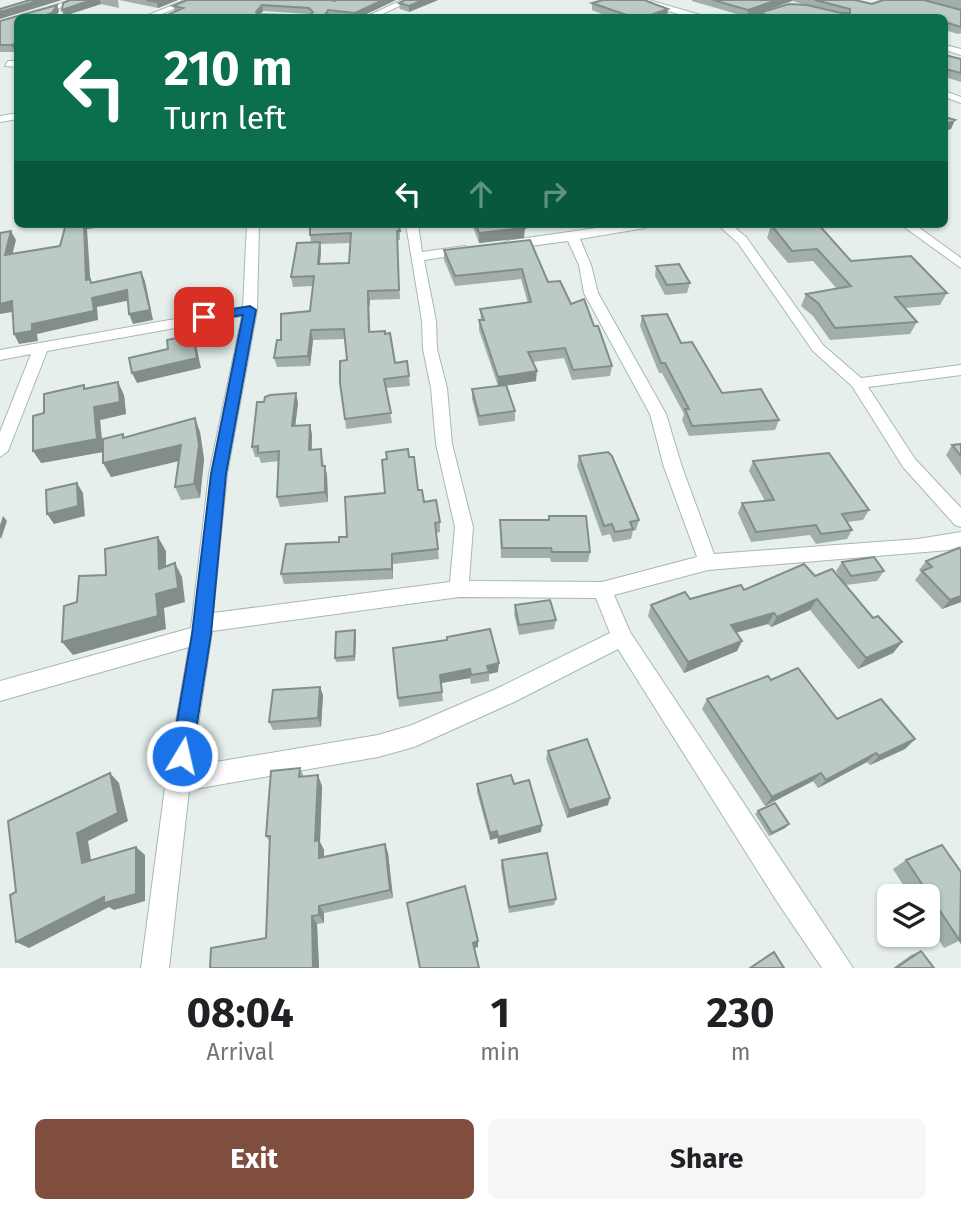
<!DOCTYPE html>
<html lang="en">
<head>
<meta charset="utf-8">
<style>
  :root { --surface:#fff; --page:#f6f6f6; --text:#202124; --muted:#757577; --accent:#7f4e3f }
  body { margin:0; font-family:"Fira Sans",sans-serif; background:var(--page); color:var(--text); height:100vh; display:flex; flex-direction:column; font-size:26px; white-space:nowrap }
  * { box-sizing:border-box; margin:0 }
  p { font-size:23px; color:var(--muted) }
  .icon { flex:none; width:38px; height:38px; fill:none; stroke:currentColor; stroke-width:2; stroke-linecap:round; stroke-linejoin:round }
  .map { position:relative; height:968px; overflow:hidden }
  .details { display:flex; flex-direction:column; background:var(--surface); flex:1 }
  .details>* { flex:none }
  .hud { position:absolute; left:14px; top:14px; width:934px; height:214px; border-radius:10px; box-shadow:0 2px 5px #0004; background:#0b6e4f; color:#fff; overflow:hidden }
  .buttons { position:absolute; left:877px; top:884px; display:grid; gap:14px }
  .buttons a { display:grid; place-items:center; width:63px; height:63px; border-radius:10px; background:var(--surface); box-shadow:0 2px 5px #0004; font-size:35px }
  .pin { position:absolute; display:grid; place-items:center; width:60px; height:60px; color:#fff; margin:-30px; border-radius:14px; box-shadow:0 4px 10px #0006 }
  .me { position:absolute; width:77px; margin:-38px; rotate:9deg; stroke-linejoin:round; filter:drop-shadow(0 0 5px #0008) }
  .turn { display:flex; align-items:center; gap:24px; height:147px; padding:0 35px; font-size:32px }
  .turn .icon { width:91px; height:91px; stroke-width:2.5 }
  .turn b { display:block; font-size:49px; line-height:60px }
  .lanes { display:flex; align-items:center; height:66px; padding:0 35px; background:#0003; justify-content:center; gap:35px; direction:ltr }
  .lanes .off { opacity:.35 }
  .eta { display:flex; justify-content:space-evenly; align-items:center; height:119px; text-align:center }
  .eta b { font-size:42px; font-weight:700; line-height:49px }
  .action { display:flex; gap:14px; margin-top:auto; padding:14px 35px }
  .action a { flex:1; height:80px; border-radius:10px; background:var(--accent); color:#fff; font-size:28px; font-weight:700; line-height:80px; text-align:center }
  .action a+a { background:var(--page); color:var(--text) }
  .map>svg:first-child { display:block }
  .lines { fill:none; stroke-linecap:round; stroke-linejoin:round }
  .street-casing { stroke:#a8b8b2; stroke-width:2 }
  .street { fill:#fff; fill-rule:evenodd }
  .wall { fill:#a1aea9; fill-rule:evenodd }
  .shaded-wall { fill:#838d89 }
  .building { fill:#bbcac4; stroke:#838d89; stroke-width:2; fill-rule:evenodd }
  .route { fill:#1a73e8; stroke:#114b97; stroke-width:2 }
</style>
</head>
<body>
<div class="map">
<svg width="961" height="968" viewBox="0 0 961 968">
  <rect width="100%" height="100%" fill="#e6efeb"/>
  <g class="lines">
    <g class="street-casing">
      <path id="street" d="M71 0H82L30 18H18Z
        M185 0H196L152 18H141Z
        M402 0H412L374 18H363Z
        M652 1 704 16V18H691L649 5Z
        M263 14 308 16 311 18H260Z
        M945 45 961 49V55L945 50Z
        M8 61H18V67L5 66Z
        M945 91 961 97V103L945 97Z
        M18 113V119L0 122V116Z
        M247 224H259L257 310 227 474 213 613 450 582 455 527 436 444 431 388 423 349 422 321 406 224H418L422 252 465 246 471 250 465 254 424 260 436 321 437 349 447 388 452 444 473 527 469 581 602 582 697 557 664 467 650 414 584 293 579 265 568 241 507 249 501 245 507 241 624 224H651L645 228 580 239 591 265 598 293 666 414 682 467 714 554 918 539 961 532V546L949 550 708 570 614 595 630 632 853 968H822L776 900 618 649 514 702 414 747 378 757 189 790 169 968H141L166 780 189 647 0 701V681L191 628 209 474 242 316 47 351 8 451 0 457V432L31 354 0 360V350L243 307ZM459 597 596 598 610 633 498 688 412 725 378 735 192 766 212 631Z
        M717 224H730L746 237 823 345 861 378 961 365V375L868 387 915 459 961 508V527L955 525 903 467 852 386 813 351 738 243Z
        M900 224H914L961 258V268Z"/>
    </g>
    <use href="#street" class="street"/>
  </g>
  <path class="wall" d="M70 0H118L119 8 101 4 64 16Z
    M119 0H178L158 8Z
    M337 0H396L358 18 329 16 328 18H168L167 15 175 12 173 6 335 1ZM263 11 309 14 310 15H260Z
    M405 0H438L409 12 400 9 399 3Z
    M692 0H855L872 4 883 0H961V33L958 34 945 30V18H753L759 15V13L806 5 792 1 747 17 692 1Z
    M592 3 668 9 667 16 663 18H612L592 10Z
    M57 5 59 11 55 18H18V50L15 52H0V21Z
    M945 55 961 59V82L945 77Z
    M472 224H523L524 238 479 243Z
    M790 224H866L865 225 821 228 851 261 947 293 940 305 905 308 917 322 910 334 830 340 813 316 801 306 806 294 837 289 813 261 788 263 767 238 771 225Z
    M400 231V240H397L400 299 370 300 369 309 370 332 395 363 409 376 410 386 386 388 392 423 346 429 345 419 347 360 344 339 313 340 310 366 277 367 274 358 281 340 310 311 313 286 293 287 291 277 311 242 310 235ZM350 243 349 263 320 264 321 251 320 244Z
    M530 240 548 282 594 326 612 366 610 376 572 380 564 358 532 362 536 381 507 385 515 411V421L479 426 472 399V389L498 386 479 330V320H481L480 309 528 303 521 279 455 286 444 260V250Z
    M656 266 690 283 687 293 665 295 655 276Z
    M642 316 681 343 722 393 779 420 775 430 689 436 682 420 684 414 662 373H659L640 326Z
    M84 385 86 389 124 395 126 414 100 420 103 448 124 437 200 432 204 459 200 498 181 500 175 487 179 461 111 477 103 452 41 463 44 413Z
    M298 403 295 426 310 425 312 435V450L321 449 324 466 327 475 328 502 280 507 277 497 279 461 261 463 259 457H255L252 447Z
    M961 444V476L946 455 952 445Z
    M579 456 639 520 636 530 633 531 631 539 613 542 610 534 602 536 577 466Z
    M409 457 418 490 424 502 440 522V532L436 533 439 559 393 564V579L284 584 281 574 339 542 347 537 385 493Z
    M753 461 869 510 863 520 847 522 852 530 847 539 816 544 810 535 751 542 738 513 742 503 765 501 749 471Z
    M549 516 590 552 588 562H551L550 558H501L500 520H549Z
    M961 549V602L942 609 915 580 921 572 919 570 926 561Z
    M842 562 884 571 877 581 846 585 873 618 902 642 893 653 858 669 810 610 771 627 768 624 736 633 742 641 737 651 684 673 648 616 651 605 744 590 815 576 843 582 836 571Z
    M515 605 556 620 554 629 519 635 514 614Z
    M355 630 356 635 355 661 336 662 335 658Z
    M393 648 498 672 489 674V681L471 684 470 678 441 683 443 701 399 707Z
    M771 680 837 719 915 739 905 749 870 765 867 762 818 788 813 781 765 806 702 709 707 699Z
    M323 695 321 727 273 730 269 722Z
    M548 751 608 805 567 818 546 759Z
    M300 768 304 777 322 786 320 842 324 850V857L385 844 388 853 393 898 324 913V923L317 924 319 968H210L266 938 269 841 266 836Z
    M477 784H514L541 832 498 844 497 838 490 840 477 792Z
    M758 811 789 824 785 828 769 836 755 814Z
    M502 860 556 899 554 905 509 913 501 867Z
    M906 860 961 940 944 948 928 923V896H910L893 869Z
    M921 951 934 968H893L911 955Z"/>
  <path class="shaded-wall" d="M40 0H62L0 19V12Z
    M92 0H100L101 4 64 16 62 10Z
    M162 0H178L158 8 157 2Z
    M383 0H396L358 18H355V13Z
    M423 0H438L409 12V6Z
    M777 0H792V1L747 17 748 10Z
    M57 5 59 11 55 18H43V16Z
    M262 5 263 11 258 18 256 12Z
    M668 9 667 16 663 18H642Z
    M328 10 329 16 328 18H323Z
    M18 42V50L15 52 12 45Z
    M955 120 951 129 945 131V125Z
    M84 224H128L87 229 91 290 86 280Z
    M525 228 524 238 479 243V233Z
    M11 231 16 240 10 264 5 255Z
    M320 242 321 251 319 273 318 264Z
    M141 272 145 281 153 320 133 324 129 314Z
    M127 290 131 300 97 307 98 320 37 334 38 341 19 344 14 334 32 324 92 298Z
    M368 291 370 300 369 309 371 342 368 299Z
    M12 301 18 311 0 314V304Z
    M311 330 313 340 310 366 308 356Z
    M193 335 196 345 201 368 137 383 132 373Z
    M537 371 536 381 498 387V377Z
    M118 382 124 395 126 414 100 420 103 452 41 463 33 451 94 407Z
    M296 393 298 403 294 436 292 426Z
    M195 418 200 432 204 459 200 498 194 484Z
    M310 425 312 435 311 460 309 450Z
    M181 445 187 459 111 477 103 463Z
    M325 466 327 475 328 502 325 492Z
    M77 483 83 493 85 516 54 524 47 514Z
    M3 516 7 521 1 539 0 537V525Z
    M158 537 166 551V583L159 569Z
    M392 554 393 564V579L392 569Z
    M175 563 182 577 185 602 164 608 166 629 73 655 62 642 156 594Z
    M961 596V602L942 609 950 600Z
    M817 599 810 610 771 627 777 617Z
    M774 613 768 624 726 635 731 625Z
    M355 630 356 635 355 661 354 656Z
    M742 641 737 651 684 673 688 662Z
    M902 642 893 653 858 669 866 658Z
    M499 663 498 672 489 674 487 666Z
    M470 669V678L441 683 440 675Z
    M320 687 323 695 321 727 318 718Z
    M915 739 905 749 870 765 879 756Z
    M876 753 867 762 818 788 826 780Z
    M110 773 119 783 128 821 88 841 93 871 82 863 77 833Z
    M821 773 813 781 765 806 772 797Z
    M318 775 322 786 320 842 324 850V867L319 858 315 841Z
    M610 798 608 805 567 818 569 810Z
    M789 824 785 828 769 836 772 833Z
    M542 825 541 832 498 844V837Z
    M497 831V838L490 840V833Z
    M385 844 388 853 393 898 390 890Z
    M136 847 145 855V901L114 910 109 907 29 948 16 942Z
    M319 906 324 913V923L319 915Z
    M312 916 317 924 319 968H313Z
    M478 941V947L473 949V943Z"/>
  <path class="building" d="M30 0H40L0 12V9Z
    M70 0H92L62 10 63 3Z
    M146 0H162L157 2Z
    M187 0H330L335 1 337 0H383L355 13 328 10 323 18H176L167 15 183 8 173 6ZM262 5 309 8 313 12 310 15H259L256 12Z
    M405 0H423L409 6 399 3Z
    M603 0H644L668 9 642 18H635L592 3Z
    M713 0H777L748 10Z
    M815 0H855L872 4 883 0H924L961 10V27L945 22V18H893L889 15 884 18H753L763 14 759 13 789 4 807 5 841 13H850V9Z
    M57 5 52 13 43 16 50 18H18V42L12 45H0V21Z
    M945 55 961 59V73L945 69Z
    M945 117 955 120 945 125Z
    M66 224H84L86 280 90 279 91 283 141 272 150 310 129 314 127 290 92 298 94 311 32 324V331L14 334 12 301 0 304V233L11 231 5 255 60 246Z
    M310 224H398L400 231H397L399 290 368 291V299L369 332 385 331V334L390 333 395 363 407 361 409 376 384 379 391 413 345 419 340 383V361L347 360 344 329 311 330 308 356 274 358 277 340H281V314L310 311 314 276 291 277 297 243 320 242 318 264 349 263 351 233 310 235Z
    M476 224H523L525 228 479 233Z
    M796 224H818L851 261 911 256 947 293 895 297 917 322 835 328 818 303 806 294 851 286 817 249 792 251 771 225Z
    M530 240 548 282 560 281 571 304 584 299 594 326H598L612 366 573 370 565 348 528 352 537 371 498 377 479 320H484L480 309 531 302 522 269 455 276 444 250Z
    M679 264 690 283 667 285 656 266Z
    M667 314 681 343 692 342 722 393 761 389 779 420 692 426 685 409H689L665 363H661L642 316Z
    M193 335 197 358 132 373 129 358 168 349 167 340Z
    M118 382 120 402 94 407 97 439 33 451V416L44 413V394L84 385V389Z
    M506 385 515 411 479 416 472 389Z
    M296 393 292 426 310 425 309 450 321 449 322 466H325V492L277 497 279 451 258 453V446L252 447 257 402H264L265 397 270 395Z
    M195 418 199 445 194 484 175 487 181 445 103 463V439L123 434V438Z
    M961 444V456L952 445Z
    M408 449 409 457H414L418 490H422L424 502 436 500 440 522 435 523 438 549 392 554V569L281 574 286 544 339 542V537H347L345 497 385 493 382 460 387 459 386 452Z
    M608 452 612 456 639 520 630 522 633 529 615 532 612 524 604 526 579 456Z
    M829 453 869 510 842 514 852 530 821 534 816 525 756 532 742 503 774 500 753 461Z
    M77 483 78 506 47 514 46 490Z
    M549 516H586L590 552H552L551 548H502L500 520H549Z
    M158 537 159 569 175 563 178 588 156 594 158 616 62 642 64 606 77 602 79 576 106 575 105 549Z
    M959 548 961 549V596L950 600 922 571 932 567 926 561Z
    M874 557 884 571 851 576 842 562Z
    M804 564 815 576 832 569 873 618 878 616 902 642 866 658 817 599 777 617 774 613 731 625 742 641 688 662 651 605 685 592 690 599 741 585 744 590Z
    M550 600 556 620 519 625 515 605Z
    M490 629 499 663 487 666 489 672 471 675 470 669 440 675 442 692 398 698 393 648 447 640V637Z
    M355 630 354 656 335 658 336 632Z
    M798 668 837 719 881 699 915 739 879 756 876 753 826 780 821 773 772 797 707 699 768 676 771 680Z
    M320 687 318 718 269 722 273 690Z
    M587 739 610 798 569 810 548 751Z
    M300 768 299 777 318 775 315 841 319 840V858L385 844 390 890 319 906V915L312 916 313 968H210L211 948 266 938 270 836H266L271 771Z
    M110 773 118 813 77 833 82 863 136 847V894L104 903V897L16 942 10 895 16 892 8 821Z
    M511 775 514 784 529 780 542 825 498 837 497 831 490 833 477 784Z
    M775 803 789 824 772 833 758 811Z
    M942 845 961 872 960 941 906 860Z
    M547 853 556 899 509 907 502 860Z
    M465 886 478 941 473 943 479 968H420L407 903Z
    M921 951 934 968H896Z
    M774 952 784 968H750Z"/>
  <path class="route" d="M250 306 256 310 226 474 211 634 192 756 189 763 182 766 174 763 171 756 192 634 211 474 243 315 204 321 198 317 204 314Z"/>
</svg>
<div class="buttons">
<a><svg class="icon" aria-label="layers" viewBox="0 0 24 24"><path d="M12 4l9 5-9 5-9-5zM3 14l9 5 9-5"/></svg></a>
</div>
<div class="pin" style="left:204px;top:317px;background:#d93025"><svg class="icon" aria-label="arrive" viewBox="0 0 24 24"><path d="M6 21V4h12l-3 4 3 4H6"/></svg></div>
<svg class="me" style="left:182px;top:756px" viewBox="-20 -20 40 40"><circle r="17" fill="#1a73e8" stroke="#fff" stroke-width="3"/><path d="M0-11L8 9 0 5-8 9z" fill="#fff"/></svg>
<div class="hud">
<div class="turn"><svg class="icon" aria-label="left" viewBox="0 0 24 24"><path d="M17 20v-9H6M10 6l-5 5 5 5"/></svg><div><b>210 m</b>Turn left</div></div>
<div class="lanes"><svg class="icon" aria-label="left" viewBox="0 0 24 24"><path d="M17 20v-9H6M10 6l-5 5 5 5"/></svg><svg class="icon off" aria-label="ahead" viewBox="0 0 24 24"><path d="M12 20V5M6 11l6-6 6 6"/></svg><svg class="icon off" aria-label="right" viewBox="0 0 24 24"><path d="M7 20v-9h11M14 6l5 5-5 5"/></svg></div>
</div>
</div>
<section class="details">
<div class="eta">
<div><b>08:04</b><p>Arrival</p></div>
<div><b>1</b><p>min</p></div>
<div><b>230</b><p>m</p></div>
</div>
<div class="action"><a>Exit</a><a>Share</a></div>
</section>
</body>
</html>
